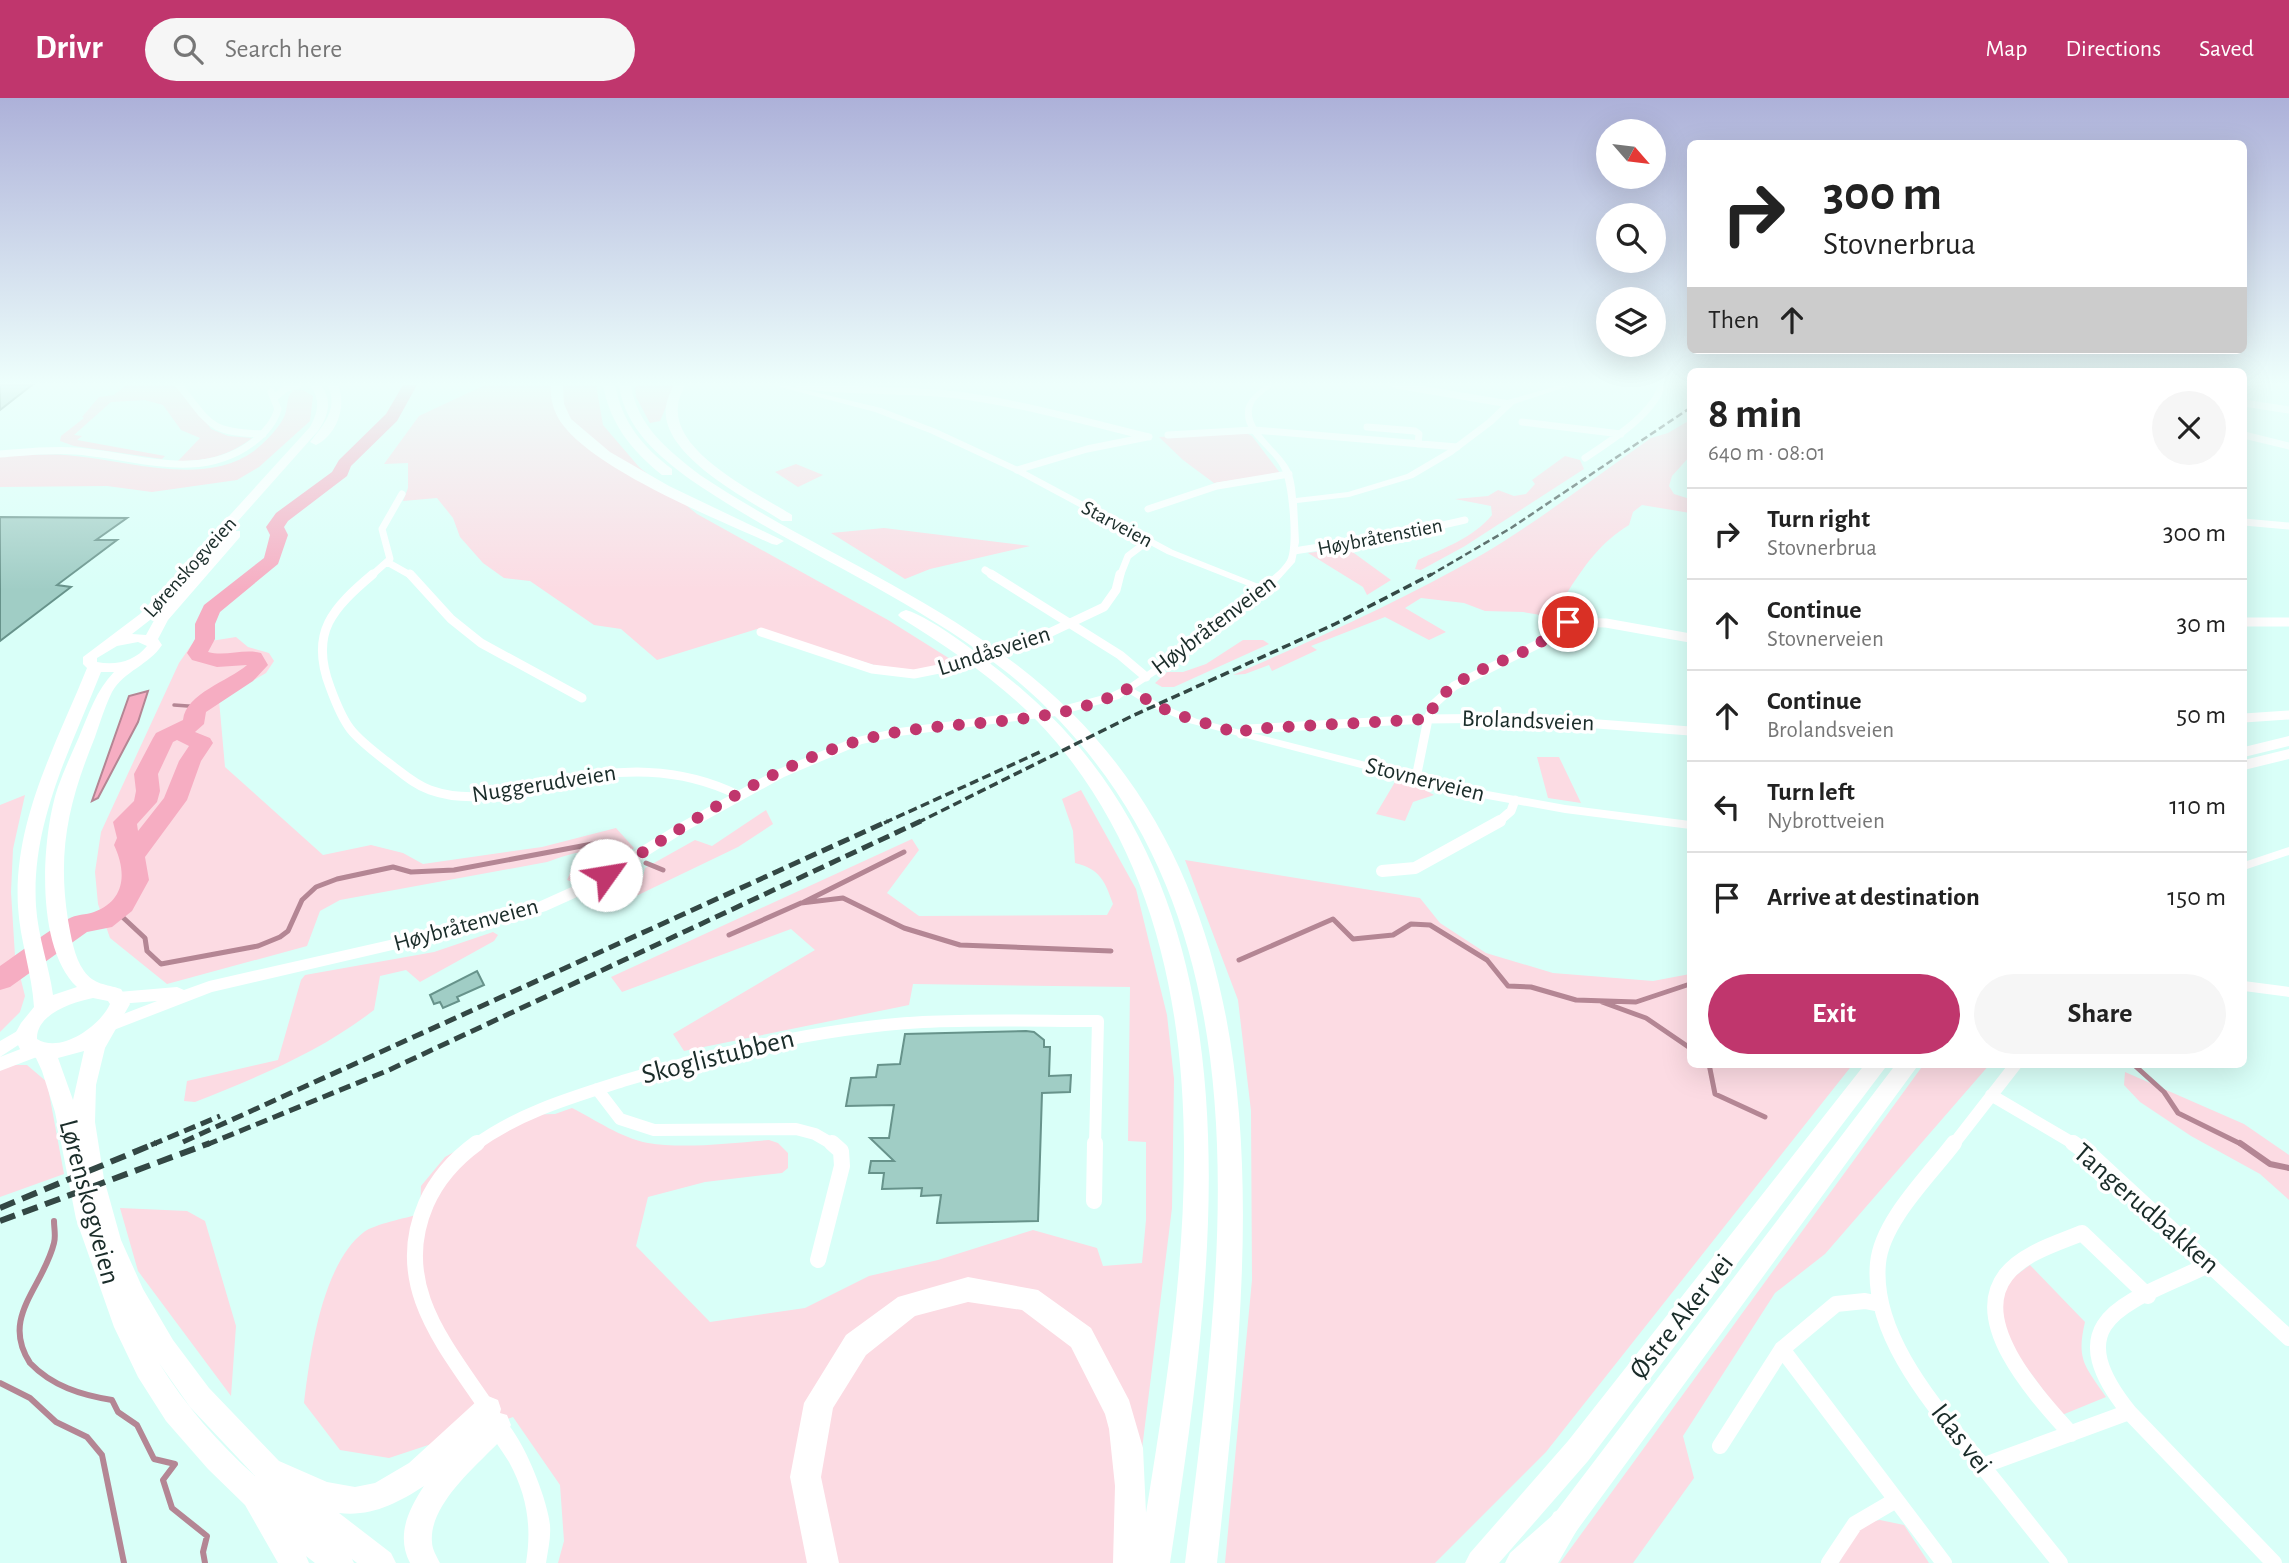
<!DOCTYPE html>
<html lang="en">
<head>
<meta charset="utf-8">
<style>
  :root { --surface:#fff; --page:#f6f6f6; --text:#222; --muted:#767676; --line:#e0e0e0; --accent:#c0366d }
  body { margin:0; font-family:"Alegreya Sans",sans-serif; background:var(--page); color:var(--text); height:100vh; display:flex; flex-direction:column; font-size:26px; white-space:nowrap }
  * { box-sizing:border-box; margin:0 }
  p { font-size:23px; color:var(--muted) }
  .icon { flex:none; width:38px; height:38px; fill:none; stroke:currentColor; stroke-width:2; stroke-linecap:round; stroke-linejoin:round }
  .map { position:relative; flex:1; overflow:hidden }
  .panel { position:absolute; left:1687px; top:270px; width:560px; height:700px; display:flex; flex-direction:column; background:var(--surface); border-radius:10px; box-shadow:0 7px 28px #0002 }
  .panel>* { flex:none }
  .guide { position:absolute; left:1687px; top:42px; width:560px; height:214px; border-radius:10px; box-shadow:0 7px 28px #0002; background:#fff; color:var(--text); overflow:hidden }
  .needle { width:46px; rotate:118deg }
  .tools { position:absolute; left:1596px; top:21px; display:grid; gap:14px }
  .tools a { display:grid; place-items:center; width:70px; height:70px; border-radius:50%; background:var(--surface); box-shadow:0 7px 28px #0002; font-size:35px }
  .pin { position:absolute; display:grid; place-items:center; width:60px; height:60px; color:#fff; margin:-30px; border:4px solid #fff; border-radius:50%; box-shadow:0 2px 7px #0007 }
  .me { position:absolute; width:77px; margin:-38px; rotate:58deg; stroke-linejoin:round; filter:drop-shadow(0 0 5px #0008) }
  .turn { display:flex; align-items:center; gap:24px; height:147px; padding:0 21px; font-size:32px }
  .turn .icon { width:91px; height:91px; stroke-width:2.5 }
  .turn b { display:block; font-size:49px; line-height:60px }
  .then { display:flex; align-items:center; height:66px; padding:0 21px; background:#0003; gap:14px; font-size:26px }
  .round { display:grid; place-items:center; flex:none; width:74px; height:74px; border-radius:37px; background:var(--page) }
  .head { display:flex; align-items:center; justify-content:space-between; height:119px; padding:0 21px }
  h1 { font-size:42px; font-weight:700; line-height:52px }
  .button { display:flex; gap:14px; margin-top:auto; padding:14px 21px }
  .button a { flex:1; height:80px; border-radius:42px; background:var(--accent); color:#fff; font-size:28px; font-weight:700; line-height:80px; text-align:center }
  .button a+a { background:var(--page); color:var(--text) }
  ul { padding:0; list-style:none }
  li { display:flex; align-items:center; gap:21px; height:91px; padding:0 21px; border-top:2px solid var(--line) }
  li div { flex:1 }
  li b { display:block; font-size:26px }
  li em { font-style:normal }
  header { display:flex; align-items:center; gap:42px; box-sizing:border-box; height:98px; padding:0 35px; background:var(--accent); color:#fff }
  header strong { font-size:33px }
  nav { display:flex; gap:38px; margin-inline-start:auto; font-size:24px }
  .search { width:490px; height:63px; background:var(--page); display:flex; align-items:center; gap:18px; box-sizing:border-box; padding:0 24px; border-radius:38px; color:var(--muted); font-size:26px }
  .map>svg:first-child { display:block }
  .green { fill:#fcdbe3 }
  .water { fill:#f6adc2; stroke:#b48694; stroke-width:2 }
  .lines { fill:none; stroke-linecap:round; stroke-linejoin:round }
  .stream-far2 { stroke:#b48694; stroke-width:3.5 }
  .stream-far1 { stroke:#b48694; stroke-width:5 }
  .stream { stroke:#b48694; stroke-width:6 }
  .river { fill:#f6adc2; fill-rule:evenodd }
  .building { fill:#a0cdc5; stroke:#67938b; stroke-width:2 }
  .minor-far3 { stroke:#fff; stroke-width:7 }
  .minor-far2 { stroke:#fff; stroke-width:9 }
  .minor-far1 { stroke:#fff; stroke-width:12 }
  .minor { stroke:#fff; stroke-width:16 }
  .tertiary { fill:#fff; fill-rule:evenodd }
  .secondary { fill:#fff; fill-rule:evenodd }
  .trunk { fill:#fff; fill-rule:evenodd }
  .motorway { fill:#fff; fill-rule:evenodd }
  .rail-far3 { stroke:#334744; stroke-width:2.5; stroke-dasharray:7 3.5; stroke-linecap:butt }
  .rail-far2 { stroke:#334744; stroke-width:3.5; stroke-dasharray:9 4.5; stroke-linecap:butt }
  .rail-far1 { stroke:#334744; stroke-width:5; stroke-dasharray:12 6; stroke-linecap:butt }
  .rail { stroke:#334744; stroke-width:6; stroke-dasharray:16 8; stroke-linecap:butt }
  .route { stroke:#c0366d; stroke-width:12; stroke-dasharray:0 21.6 }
  .labels { text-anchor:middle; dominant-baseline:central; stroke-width:7; stroke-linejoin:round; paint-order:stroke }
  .far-street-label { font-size:21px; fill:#1a2c29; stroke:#fff }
  .street-label { font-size:24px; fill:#1a2c29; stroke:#fff }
  .near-street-label { font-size:28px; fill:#1a2c29; stroke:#fff }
</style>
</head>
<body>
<header>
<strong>Drivr</strong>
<div class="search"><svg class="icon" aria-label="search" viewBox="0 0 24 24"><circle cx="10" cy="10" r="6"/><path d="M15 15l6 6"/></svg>Search here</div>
<nav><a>Map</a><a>Directions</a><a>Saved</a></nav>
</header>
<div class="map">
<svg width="2289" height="1465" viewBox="0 0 2289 1465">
  <rect width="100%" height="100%" fill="#d9fff8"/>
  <path class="green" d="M126 287H181L211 331 228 338 252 340C228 358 207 363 178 363L200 340 181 332 163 307 145 302 111 304 74 337 82 338 77 342 165 358 162 361 74 348 60 343 61 338 84 320 82 319 99 299 114 297Z
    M485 287H596L603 327 639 369 697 416 888 522 955 564 900 575 757 531 657 562 621 531 594 527 530 483 504 480 483 465 460 439 453 420 437 400 403 403 408 390V365L384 366 419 318Z
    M635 287H675L660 323 650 325 636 299Z
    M293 292H303L313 298 310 323 259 369 237 382 152 394 107 388 0 389V359C25 357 50 355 75 358 131 363 204 389 254 353 263 346 278 331 283 321 289 311 285 300 293 292Z
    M1690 322V358L1672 378 1669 388 1674 396 1690 401V415L1642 407 1633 414 1629 427C1601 444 1584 468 1567 495L1576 516 1552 519 1523 514 1485 513 1464 505 1421 500 1405 510 1446 534 1429 542 1385 519 1311 548 1317 552 1272 573 1269 567 1245 576 1233 577C1318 540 1403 502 1483 456 1542 421 1595 379 1651 340L1668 335Z
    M1246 335 1252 338 1280 375 1214 385 1183 362 1159 339Z
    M1565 358 1580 362 1584 371 1465 448 1421 472 1415 471 1418 462C1444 450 1473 440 1492 417L1491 408 1455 401 1488 398 1498 392 1514 398 1526 396 1535 386 1532 382Z
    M796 366 823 377 798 389 775 374Z
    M884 430 1030 448 930 471 905 481 831 435Z
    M1347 450 1391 482 1367 497 1363 489 1308 455Z
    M236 539 248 549 269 555 274 563 266 575 219 602 225 669 323 757 371 747 403 755 423 766 542 749 616 730 634 750 616 762C594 746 570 756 547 764L340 802 320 813 307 848 167 886 110 840 98 806 95 774 101 734 179 565 192 546Z
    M1243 542H1263L1269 546 1174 589H1162L1155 585 1167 574H1183L1206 566Z
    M1537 659H1559L1581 705 1548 700Z
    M1395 684 1420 689 1434 697 1413 704 1405 723 1376 716Z
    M1081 692 1136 791 1167 917 1174 981 1172 1110 1141 1359 1119 1465H558L564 1443 560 1387 513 1319 389 1360 340 1352 304 1305C310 1256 322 1166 364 1134 375 1126 406 1120 420 1116L421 1088 445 1059 521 1017 555 1016 572 1010C596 1022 621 1040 648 1045 683 1051 733 1045 769 1042L778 1045 788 1055V1070L782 1075 705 1084 648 1099 636 1148 710 1224 805 1210 869 1178 938 1162 1033 1132 1097 1150 1103 1168 1142 1165 1146 1122V1044L1128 1043 1130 889 913 886 909 907 684 953 673 936 815 852 791 831 622 894 611 879 912 741 919 752 887 795 919 818 1107 817 1113 806C1105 783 1100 771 1075 765L1073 733 1062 701Z
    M25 697 13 751 11 794 15 858 25 898 20 914 0 934V707Z
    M766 712 773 726 738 749 634 799 641 788 645 770 695 742 712 748Z
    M1185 762 1420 800 1440 825 1486 855 1553 875 1653 883 1690 876V966H1853L1546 1354 1435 1465H1225L1252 1182 1251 1013 1238 902Z
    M585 764 595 765 598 773 579 786 567 782 573 769Z
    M493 834 498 837 494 843 420 884 406 872 380 878 374 912C320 954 258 979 195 1004L184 1003 187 983 278 962 301 882 305 877 434 854Z
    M1924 966H1990L1825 1156 1775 1195 1683 1338 1694 1380 1633 1465H1560Z
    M13 967H27L47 984 64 1076 0 1099V972Z
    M2125 974 2244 1026 2289 1057V1102L2260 1076 2191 1038 2140 1004 2124 987Z
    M120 1110 187 1113 205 1123 236 1228 231 1298 138 1173Z
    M2030 1167 2085 1224C2076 1262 2085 1268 2106 1299L2062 1317 2009 1246 2002 1215 2003 1198 2011 1181Z
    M1880 1422 1904 1427 1929 1465H1839L1850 1443 1867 1424Z"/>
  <path class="water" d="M148 593 138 624 98 700 92 703 129 598Z"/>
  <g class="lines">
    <path class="stream-far2" d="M174 607 202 609"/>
    <path class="stream-far1" d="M646 765 663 772
      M804 804 904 754
      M116 813 145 840 147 853 161 866 258 848 280 839 288 833 302 802 316 789 337 781 393 769 411 774 454 772 603 744 617 755
      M729 837 801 805 843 800 904 830 960 847 1111 853
      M1239 862 1333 821 1353 841 1393 837 1411 826 1430 827 1487 862 1508 888 1531 889 1576 902 1636 904 1690 886
      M1602 904 1646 920 1690 950
      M1709 966 1715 996 1765 1019
      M2133 966 2164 994 2178 1015 2243 1047"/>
    <path class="stream" d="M2240 1045 2270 1066 2289 1070
      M54 1123C54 1130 56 1138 54 1145 43 1190 0 1219 30 1265 52 1288 81 1297 112 1302L118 1314 137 1327 154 1361 175 1366 163 1382 172 1410 207 1438 203 1454 205 1465
      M0 1285 30 1300 56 1324 87 1339 102 1357 124 1465"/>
    <path class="river" d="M403 287H417L397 323 351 368 347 378 288 423 284 429 288 437 278 466 220 514 215 526V541L208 554C226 559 244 550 261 555L268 567 253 583 206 614 204 626 195 634 210 640 213 645 201 663 187 702 145 759 149 782 132 813 112 829 87 834 10 889 0 892V868C22 853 45 835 68 821 76 816 86 817 94 814 127 802 126 772 114 747L117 740 113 724 134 703 136 693 134 676 153 640 156 635 183 622C186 595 229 583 247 567L217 569 192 562 187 555 195 541V526L204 507 264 460 270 437 266 429 276 415 332 374 339 362 386 316ZM177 642 189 648 179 663 164 700 138 733 137 726 157 704 160 693 158 676 173 644Z"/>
  </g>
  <path class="building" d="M0 287H32L0 312Z
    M0 419 127 420 96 442H117L57 487 71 489 0 543Z
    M477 873 484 887 457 899 459 903 443 910 440 904 434 906 430 897Z
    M1026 933 1034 934 1044 942V949H1050L1049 978 1071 977 1070 994 1042 995 1038 1123 937 1125 941 1097 921 1098 922 1090 882 1091 884 1075H869L871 1063H894L870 1040H889L894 1007 846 1008 851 980 876 979 878 967 900 966 905 936Z"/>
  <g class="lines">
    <path class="minor-far3" d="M179 287C211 327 208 334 263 336
      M799 287C854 295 910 290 965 298 1027 307 1088 324 1149 339
      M1396 287 1509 306
      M275 299 285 291 298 287
      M2244 305 2289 312
      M1522 324 1621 336
      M1367 329 1415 333 1419 336 1418 346
      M1168 337 1254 332 1457 349
      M2244 337 2289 348
      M0 356C25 354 50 351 75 353 136 357 198 385 252 345 264 336 274 325 278 311L271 294
      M1585 360C1610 343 1653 317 1662 287
      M1017 372 1087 351 1147 339
      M1148 411 1217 388 1289 376
      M2244 424 2289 428
      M1294 453 1408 435 1465 422
      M387 464 412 478
      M985 472 994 478
      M371 478 390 461 382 431 402 396
      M1120 478 1128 458 1148 443"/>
    <path class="minor-far2" d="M373 476C333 510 309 534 330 589 345 630 351 636 386 663 400 673 413 686 430 692 472 707 515 694 556 684 619 670 679 668 738 697
      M410 476 451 521 481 545 582 600
      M991 476 1120 557 1146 579
      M2244 524H2289
      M761 534 872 571 914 576 974 564 1047 536 1104 509 1116 492 1120 476
      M2244 620 2289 617
      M1241 636 1248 631 1426 621 1519 620 1690 633
      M1416 680 1428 621 1434 606 1454 588 1542 544 1568 524 1606 525 1690 540
      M1497 725 1511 713 1515 702"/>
    <path class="minor-far1" d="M1382 773 1415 770 1500 723
      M597 991 620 1021 654 1032 796 1031 815 1036 834 1047
      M1991 997 2076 1047
      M475 1047C520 1014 573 999 626 982 722 953 822 930 923 924 981 921 1040 923 1098 923L1095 1047
      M1953 1047 2016 966"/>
    <path class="minor" d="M477 1045C455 1061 437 1081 426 1106 391 1187 445 1247 488 1311
      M1954 1045C1929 1078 1882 1123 1878 1165 1871 1239 1937 1311 1980 1365 2007 1398 2033 1432 2060 1465
      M2073 1045 2093 1059 2289 1240
      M1094 1103 1095 1045
      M818 1162 842 1068 841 1053 832 1045
      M1782 1251 1944 1465
      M2129 1314C2052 1218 2133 1204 2210 1166
      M2071 1336C2040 1301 1968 1226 2006 1177 2023 1155 2058 1145 2082 1135L2148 1198
      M1720 1348 1782 1251 1836 1206 1865 1203 1880 1206
      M1982 1368 2129 1314 2274 1465
      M1829 1465 1855 1426 1896 1402"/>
    <path class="tertiary" d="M773 287H785L881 310 936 331 1020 370 1173 452 1261 487C1270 480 1284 470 1288 460 1294 445 1289 384 1281 370 1272 352 1246 338 1245 317 1244 303 1255 296 1265 287H1272C1268 292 1260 297 1256 302 1239 325 1278 350 1288 368 1294 378 1295 388 1296 400L1348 394 1407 376 1446 353 1487 322 1508 302 1560 287H1571L1514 306 1493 326 1452 357 1413 380 1349 399 1297 405 1299 444 1295 464 1278 483 1188 555 1134 591 1159 605 1197 621 1460 688 1565 707 1690 723V731L1565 715 1460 696 1189 625 1151 609 1122 591 1180 551 1256 491 1167 456 1014 374 930 335 875 314Z
      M2289 749V757L2244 772V764Z
      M2244 883 2289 889V899L2244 893Z
      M496 1316C519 1326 548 1402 550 1427 551 1440 548 1452 546 1465H526C532 1428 527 1397 509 1364 501 1351 492 1340 486 1326L489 1319Z"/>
    <path class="secondary" d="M1127 587 1133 591 1119 601 1056 618 899 638 862 646 784 679 688 732 597 790 546 813 487 830 212 894 106 935 100 933 98 929 100 925 157 903 118 906 112 904 110 900 112 896 118 894 177 889 184 892 209 883 487 820 536 805 587 782 678 726 774 673 853 640 899 630 1055 610 1111 595Z
      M26 928 32 930 34 934 32 938 0 959V943Z
      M36 945 42 947 44 952 42 957 0 973V959Z"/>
    <path class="trunk" d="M310 287H321C333 303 328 318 318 333L150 522 132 536 146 537 157 517 232 433H240V439L168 522 158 541 162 547C149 567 124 573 112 594 105 608 100 625 95 639 69 703 57 752 68 822 71 838 74 859 84 873 94 887 106 886 121 891L130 906 105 950 96 987 95 1024 104 1081 121 1142 143 1191 173 1242 209 1290 279 1363 327 1384 355 1389 375 1385 409 1365 478 1302 488 1298 498 1302 501 1311 500 1315 507 1317 511 1327C505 1340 496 1347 486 1357 465 1378 429 1412 432 1444 432 1451 437 1459 440 1465H410C396 1438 408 1412 424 1388 398 1405 371 1419 339 1415L391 1455 396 1465H357L352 1461 354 1465H315L306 1458 309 1465H278L245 1407 208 1371 166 1323 138 1279 114 1229 76 1121 55 1014 42 973 36 960 20 951 17 945 16 934 21 925 34 909C32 875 20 843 18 809 13 723 56 647 87 570L83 566V559L140 516 310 329C318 314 321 302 310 287ZM138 544 147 548C135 563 116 568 97 564V560L117 548ZM101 574H114C96 593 89 615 79 639 72 655 64 672 58 689 41 739 35 850 77 889L53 897C49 868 38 839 36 808 31 724 71 650 101 574ZM93 900 108 903 110 906C100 928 61 956 37 941 36 916 73 904 93 900ZM84 953 73 1002 58 960ZM159 1265 190 1309 255 1378C218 1345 185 1307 159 1265Z
      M328 287H338C347 308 337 337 316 347L310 344C325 325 338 311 328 287Z
      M2289 638V648L2244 659V649Z
      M2289 651V661L2244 672V662Z
      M1865 966H1888L1588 1363 1499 1465H1465L1470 1455 1568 1343Z
      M1896 966H1919L1575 1435 1542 1465H1505L1510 1455 1555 1415Z"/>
    <path class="motorway" d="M551 287H563L564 306 571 321 610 354 669 388 784 443 777 447 772 446C717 421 593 372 560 323 553 312 550 300 551 287Z
      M603 287H615C622 324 642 348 672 371V377H662C632 353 610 326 603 287Z
      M619 287H631C637 328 669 353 700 377 802 445 919 491 1017 567 1300 784 1250 1153 1217 1465H1185C1223 1157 1281 799 1009 576 912 498 793 452 691 382 658 358 625 330 619 287Z
      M673 287H685C682 294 678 301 678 308 672 355 759 396 792 417V423H782C748 401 659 357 666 308 667 301 671 294 673 287Z
      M906 512C935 520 1001 573 1025 594 1272 808 1213 1179 1170 1465H1113L1115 1388 1109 1331 1105 1316 1071 1249 1022 1212 968 1204 915 1218 866 1257 833 1310 821 1379 839 1465H807L790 1379 804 1305 846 1237 898 1199 968 1179 1038 1192 1091 1230 1129 1302 1143 1350 1146 1415C1187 1163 1234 858 1057 645 1015 594 957 555 901 520L898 517 901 514Z
      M1565 1409 1576 1414 1581 1425 1558 1465H1523L1554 1414Z"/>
    <path class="rail-far3" d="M1429 478 1511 430 1690 310"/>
    <path class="rail-far2" d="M884 725 1040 654
      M917 725 1132 618 1335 526 1432 476"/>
    <path class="rail-far1" d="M183 1044 888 723
      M151 1047 220 1018
      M206 1047 389 972 921 723"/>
    <path class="rail" d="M0 1110 156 1045
      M0 1123 210 1045"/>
  </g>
  <linearGradient id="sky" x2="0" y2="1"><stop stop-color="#adb1d9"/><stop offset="0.58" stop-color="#eefffc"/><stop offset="1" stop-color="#eefffc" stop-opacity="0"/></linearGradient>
  <rect width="2289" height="492" fill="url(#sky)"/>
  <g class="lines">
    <path class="route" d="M606 777C689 727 778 661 873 639 955 619 1051 632 1127 591L1172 615 1241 636 1248 631 1428 621C1441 580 1498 567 1533 549 1546 542 1555 531 1568 524"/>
  </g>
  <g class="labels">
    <g class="far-street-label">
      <text transform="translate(1117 426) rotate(28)">Starveien</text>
      <text transform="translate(1380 439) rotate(-11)">Høybråtenstien</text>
      <text transform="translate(190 469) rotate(-48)">Lørenskogveien</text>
    </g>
    <g class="street-label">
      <text transform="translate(1214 527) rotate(-37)">Høybråtenveien</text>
      <text transform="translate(994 553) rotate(-18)">Lundåsveien</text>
      <text transform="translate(1528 623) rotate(2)">Brolandsveien</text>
      <text transform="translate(1425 682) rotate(14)">Stovnerveien</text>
      <text transform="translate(544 686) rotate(-9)">Nuggerudveien</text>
      <text transform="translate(466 827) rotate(-15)">Høybråtenveien</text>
    </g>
    <g class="near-street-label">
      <text transform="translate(718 959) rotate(-14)">Skoglistubben</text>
      <text transform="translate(89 1104) rotate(75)">Lørenskogveien</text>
      <text transform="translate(2146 1111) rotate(41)">Tangerudbakken</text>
      <text transform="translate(1682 1219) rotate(-52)">Østre Aker vei</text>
      <text transform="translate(1961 1341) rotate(52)">Idas vei</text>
    </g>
  </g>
</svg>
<div class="tools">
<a><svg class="needle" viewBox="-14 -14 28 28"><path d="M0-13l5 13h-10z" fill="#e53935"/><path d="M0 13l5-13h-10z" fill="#767676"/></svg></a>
<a><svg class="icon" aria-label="search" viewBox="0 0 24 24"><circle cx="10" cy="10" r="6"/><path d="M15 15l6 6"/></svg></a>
<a><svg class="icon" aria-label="layers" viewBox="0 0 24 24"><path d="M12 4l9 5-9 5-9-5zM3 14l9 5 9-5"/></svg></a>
</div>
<div class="pin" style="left:1568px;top:524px;background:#d93025"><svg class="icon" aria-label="arrive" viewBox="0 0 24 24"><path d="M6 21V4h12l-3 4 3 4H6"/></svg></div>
<svg class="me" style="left:606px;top:777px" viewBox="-20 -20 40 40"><circle r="19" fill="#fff"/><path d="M0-13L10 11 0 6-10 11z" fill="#c0366d"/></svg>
<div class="guide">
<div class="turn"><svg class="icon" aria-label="right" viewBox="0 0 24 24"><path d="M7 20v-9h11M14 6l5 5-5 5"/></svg><div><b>300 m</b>Stovnerbrua</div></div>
<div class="then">Then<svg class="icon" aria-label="ahead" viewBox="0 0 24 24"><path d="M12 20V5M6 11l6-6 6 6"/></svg></div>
</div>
<section class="panel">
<div class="head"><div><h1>8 min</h1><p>640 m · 08:01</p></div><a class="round"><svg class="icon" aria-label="close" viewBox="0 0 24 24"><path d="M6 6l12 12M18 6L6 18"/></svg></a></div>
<ul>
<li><svg class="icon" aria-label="right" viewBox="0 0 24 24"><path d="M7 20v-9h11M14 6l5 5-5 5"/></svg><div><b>Turn right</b><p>Stovnerbrua</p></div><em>300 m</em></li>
<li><svg class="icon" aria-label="ahead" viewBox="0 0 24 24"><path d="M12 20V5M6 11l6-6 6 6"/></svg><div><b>Continue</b><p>Stovnerveien</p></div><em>30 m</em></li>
<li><svg class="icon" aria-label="ahead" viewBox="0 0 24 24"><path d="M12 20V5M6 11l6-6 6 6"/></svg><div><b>Continue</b><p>Brolandsveien</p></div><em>50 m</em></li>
<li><svg class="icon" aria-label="left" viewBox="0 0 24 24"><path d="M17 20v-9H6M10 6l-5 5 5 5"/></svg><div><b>Turn left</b><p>Nybrottveien</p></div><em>110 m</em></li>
<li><svg class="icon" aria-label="arrive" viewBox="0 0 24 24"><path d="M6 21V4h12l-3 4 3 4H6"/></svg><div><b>Arrive at destination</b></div><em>150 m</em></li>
</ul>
<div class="button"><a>Exit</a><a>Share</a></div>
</section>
</div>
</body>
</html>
